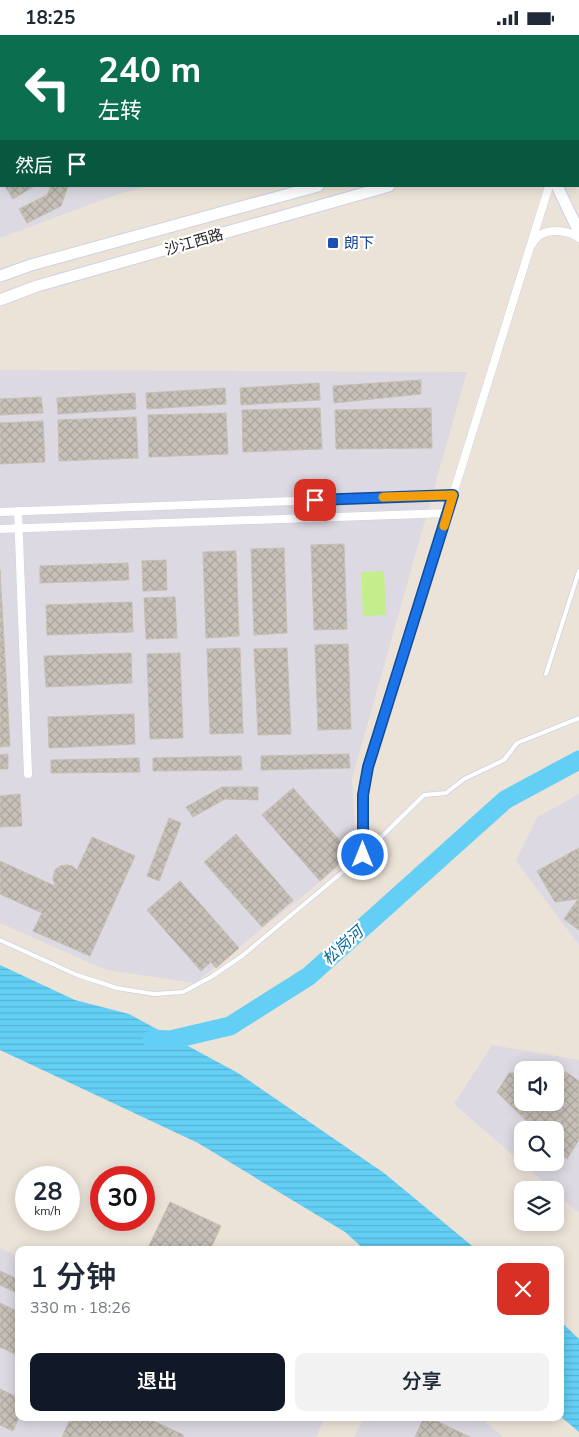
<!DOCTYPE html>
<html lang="zh">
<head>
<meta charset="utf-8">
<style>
  :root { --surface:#fff; --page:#f2f2f3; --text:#1f2937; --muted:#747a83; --accent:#111827 }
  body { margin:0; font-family:"Nunito Sans","Noto Sans SC",sans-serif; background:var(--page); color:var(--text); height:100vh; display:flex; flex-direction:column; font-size:19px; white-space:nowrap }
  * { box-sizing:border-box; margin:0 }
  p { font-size:16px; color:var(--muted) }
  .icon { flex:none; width:28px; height:28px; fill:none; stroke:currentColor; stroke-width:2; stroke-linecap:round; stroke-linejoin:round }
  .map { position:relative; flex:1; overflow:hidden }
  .details { position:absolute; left:15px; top:1211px; width:549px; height:175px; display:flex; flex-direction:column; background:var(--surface); border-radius:10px; box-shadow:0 2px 12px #0003 }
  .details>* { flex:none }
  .banner { position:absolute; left:0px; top:0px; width:580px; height:152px; box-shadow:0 2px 12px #0003; background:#0b6e4f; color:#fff; overflow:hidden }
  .tools { position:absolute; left:514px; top:1026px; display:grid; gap:10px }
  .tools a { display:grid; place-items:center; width:50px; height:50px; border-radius:10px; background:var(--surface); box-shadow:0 2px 12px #0003; font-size:25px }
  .speed { position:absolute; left:15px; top:1131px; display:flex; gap:10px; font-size:25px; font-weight:700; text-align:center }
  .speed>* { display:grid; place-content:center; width:65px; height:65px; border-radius:50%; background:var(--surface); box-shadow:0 2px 12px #0003; line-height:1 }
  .speed small { font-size:12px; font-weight:400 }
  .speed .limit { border:8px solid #d22; background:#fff; color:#111 }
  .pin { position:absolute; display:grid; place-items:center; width:42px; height:42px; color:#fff; margin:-21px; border-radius:10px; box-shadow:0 2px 8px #0006 }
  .me { position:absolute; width:55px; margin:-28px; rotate:0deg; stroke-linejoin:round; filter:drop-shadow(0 0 4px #0008) }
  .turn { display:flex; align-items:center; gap:18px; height:105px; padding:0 15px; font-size:22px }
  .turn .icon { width:65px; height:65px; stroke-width:2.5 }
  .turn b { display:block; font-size:35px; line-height:42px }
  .then { display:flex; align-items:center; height:48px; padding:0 15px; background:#0003; gap:10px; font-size:19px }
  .round { display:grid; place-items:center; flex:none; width:52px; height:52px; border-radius:10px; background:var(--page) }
  .head { display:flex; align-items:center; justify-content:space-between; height:85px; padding:0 15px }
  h1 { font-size:30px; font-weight:600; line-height:38px }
  .cta { display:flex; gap:10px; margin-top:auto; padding:10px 15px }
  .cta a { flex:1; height:58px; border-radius:10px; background:var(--accent); color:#fff; font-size:20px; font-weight:600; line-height:58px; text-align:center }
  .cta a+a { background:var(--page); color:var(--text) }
  .status { display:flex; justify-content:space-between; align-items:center; height:35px; padding:0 25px; background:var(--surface); direction:ltr }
  .status svg { height:14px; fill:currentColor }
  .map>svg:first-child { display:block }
  .industrial { fill:#dcd9e3; fill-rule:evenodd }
  .pitch { fill:#c4ee8b }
  .water { fill:url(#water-rules) }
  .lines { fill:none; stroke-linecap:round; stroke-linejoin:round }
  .river { stroke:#63cff5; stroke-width:19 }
  .building { fill:url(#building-cross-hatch); stroke:#c7bfb2 }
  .lane-casing { stroke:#cdd1e2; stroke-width:5.5 }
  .street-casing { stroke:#cdd1e2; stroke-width:9 }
  .secondary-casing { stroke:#cdd1e2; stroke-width:13 }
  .highway-casing { stroke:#c7c7c7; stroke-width:17 }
  .lane { stroke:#fff; stroke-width:4 }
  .street { stroke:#fff; stroke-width:8 }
  .secondary { stroke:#fff; stroke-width:11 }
  .highway { stroke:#ff9b4f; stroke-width:15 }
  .route-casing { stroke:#114b97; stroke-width:12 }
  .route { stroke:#1a73e8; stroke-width:9 }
  .slow { stroke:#f59e0b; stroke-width:9 }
  .transit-dot { fill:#1a4fb4; stroke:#fff; stroke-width:2 }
  .labels { text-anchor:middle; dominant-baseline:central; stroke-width:4.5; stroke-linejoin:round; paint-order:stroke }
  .street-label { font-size:15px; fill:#282828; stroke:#fff }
  .transit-label { font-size:15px; fill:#164399; stroke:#fff; text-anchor:start }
  .water-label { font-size:16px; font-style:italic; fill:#056a9e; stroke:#fff }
</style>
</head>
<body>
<div class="status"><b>18:25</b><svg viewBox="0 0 49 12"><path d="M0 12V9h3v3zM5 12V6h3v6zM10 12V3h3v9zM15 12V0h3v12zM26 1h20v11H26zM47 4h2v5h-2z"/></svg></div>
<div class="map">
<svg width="579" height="1402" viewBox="0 0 579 1402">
  <defs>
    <pattern id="water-rules" width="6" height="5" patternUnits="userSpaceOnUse" patternTransform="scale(1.25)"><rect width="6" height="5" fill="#63cff5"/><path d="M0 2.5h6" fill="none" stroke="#56b2d2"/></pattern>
    <pattern id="building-cross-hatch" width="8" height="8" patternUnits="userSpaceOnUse" patternTransform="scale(1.25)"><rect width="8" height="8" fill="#c6c0b8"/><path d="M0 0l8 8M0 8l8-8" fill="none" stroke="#aaa59e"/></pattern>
  </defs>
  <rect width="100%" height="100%" fill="#ece3d8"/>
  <path class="industrial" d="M0 0H440L441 1H1V151H151L118 159 0 203Z
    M0 335 467 337 352 744 357 817 195 948 106 935 0 888Z
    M579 759V910L516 826 537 782Z
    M492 1010 579 1025V1178L555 1157V1155H553L454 1069ZM522 1035H555V1068H522ZM522 1095H555V1128H522Z
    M0 1213 19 1222V1382L325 1383 316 1402H0Z
    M364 1382 481 1383 503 1402H354Z"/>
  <path class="pitch" d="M384 536 386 580 363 581 361 537Z"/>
  <path class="water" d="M0 930 75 965 129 979 238 1038 384 1138 477 1215H365L345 1197 198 1108 0 1015Z
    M560 1286 579 1304V1397L560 1381Z"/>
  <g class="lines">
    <path class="river" d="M152 1004 170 1005 230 991 309 941 505 765 579 725"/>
  </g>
  <path class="building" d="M134 0H178V1H132Z
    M1 15V49L0 50V16Z
    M1 75V144L0 142V76Z
    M5 151H33V152L13 164Z
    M51 151H68L61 171 27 188 19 174 47 160Z
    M421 345V359L334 368 333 351Z
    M319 348 320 365 241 370 240 353Z
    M225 353 226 369 147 374 146 358Z
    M135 358 136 374 58 379 57 363Z
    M41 362 43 378 0 380V364Z
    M320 373 322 414 243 417 242 375Z
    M431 373 432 413 336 414 335 375Z
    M226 378 228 419 149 422 148 380Z
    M136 382 138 423 59 426 58 385Z
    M43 386 45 427 0 429V388Z
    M344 509 347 594 314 595 311 510Z
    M284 513 287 598 254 600 251 514Z
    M236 516 239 601 206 603 203 517Z
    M166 525 167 555 143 556 142 526Z
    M128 528 129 545 40 548V531Z
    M0 535 10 711 0 712Z
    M175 562 177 603 146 604 144 563Z
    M132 567 133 597 47 600 46 570Z
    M348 609 351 694 318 695 315 610Z
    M240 613 243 698 210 699 207 614Z
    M287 613 291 699 258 700 254 614Z
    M131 618 132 648 46 652 44 621Z
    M180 618 183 703 150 704 147 619Z
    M134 679 135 709 49 713 48 682Z
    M8 719V734H0V720Z
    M349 719 350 733 261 735V721Z
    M241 721 242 735 153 736V723Z
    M139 723 140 737 51 738V725Z
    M222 752H258V765L225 764 193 782 186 772Z
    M293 753 351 818 320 846 262 780Z
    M20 759 22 791 0 792V761Z
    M169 783 181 788 159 846 147 841Z
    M236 799 293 865 262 892 204 827Z
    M92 802 135 821 90 921 33 896 42 878 0 859V826L55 851 53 843 55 835 60 831 67 830 72 831 77 835Z
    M579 813V895L564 884 578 864 555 867 537 836Z
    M180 846 239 913 216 933 211 927 201 936 147 875Z
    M555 1037H566L579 1046V1105L567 1124 555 1113V1095H536L497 1057 509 1038H522V1068H555Z
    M170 1167 221 1191 210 1215H147Z
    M0 1236 19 1245V1259L0 1250Z
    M0 1268 19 1277V1321L0 1312Z
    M0 1354 19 1363V1382L13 1396 0 1390Z
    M71 1382H145L184 1400 183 1402H62Z
    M424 1382H428L470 1402H415Z"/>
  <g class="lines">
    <g class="lane-casing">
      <path id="lane" d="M25 0 26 1
        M196 0 197 1
        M247 0 248 1
        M546 639 579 536
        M0 905 77 940 117 953 154 959 183 957 211 942 242 921 363 820 424 760 446 758 464 744 504 725 517 708 579 683"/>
    </g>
    <g class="street-casing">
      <path id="street" d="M532 209C534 206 537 202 540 200 552 193 569 196 579 203
        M18 476 28 739
        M0 477 453 460
        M0 494 448 478
        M363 820V760L368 733 549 151"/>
    </g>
    <g class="secondary-casing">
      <path id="secondary" d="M482 0 483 1
        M567 0 568 1
        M557 151 579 197
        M0 241 31 230 318 151
        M0 265 37 251 389 151"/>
    </g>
    <g class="highway-casing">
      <path id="highway" d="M518 0V1
        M538 0 539 1
        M579 80V81
        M579 123V124"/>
    </g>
    <use href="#lane" class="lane"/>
    <use href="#street" class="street"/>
    <use href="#secondary" class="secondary"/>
    <use href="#highway" class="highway"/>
  </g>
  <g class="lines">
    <g class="route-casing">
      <path id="route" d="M315 465 453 460 368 732 363 760V820"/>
    </g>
    <use href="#route" class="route"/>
    <path class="slow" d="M383 462 453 460 444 491"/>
  </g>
  <rect class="transit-dot" x="327" y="202" width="12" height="12" rx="2.5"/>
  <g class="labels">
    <g class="street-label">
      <text transform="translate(194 207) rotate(-16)">沙江西路</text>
    </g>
    <g class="transit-label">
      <text x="344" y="208">朗下</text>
    </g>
    <g class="water-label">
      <text transform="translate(343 911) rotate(-42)">松岗河</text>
    </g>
  </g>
</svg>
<div class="tools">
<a><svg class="icon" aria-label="sound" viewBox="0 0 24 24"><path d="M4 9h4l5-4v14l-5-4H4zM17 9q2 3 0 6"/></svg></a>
<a><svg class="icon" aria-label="search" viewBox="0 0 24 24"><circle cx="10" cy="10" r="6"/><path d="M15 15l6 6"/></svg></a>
<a><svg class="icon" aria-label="layers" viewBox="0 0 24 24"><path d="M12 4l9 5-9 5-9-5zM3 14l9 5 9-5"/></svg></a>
</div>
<div class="speed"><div>28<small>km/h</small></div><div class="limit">30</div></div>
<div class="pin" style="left:315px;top:465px;background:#d93025"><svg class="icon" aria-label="arrive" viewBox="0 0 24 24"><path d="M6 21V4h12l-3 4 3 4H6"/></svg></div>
<svg class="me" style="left:363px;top:820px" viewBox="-20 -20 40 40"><circle r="17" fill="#1a73e8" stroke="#fff" stroke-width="3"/><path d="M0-11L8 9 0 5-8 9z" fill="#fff"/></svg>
<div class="banner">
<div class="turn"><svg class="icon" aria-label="left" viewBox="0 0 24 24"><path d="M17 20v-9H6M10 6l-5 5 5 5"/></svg><div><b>240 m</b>左转</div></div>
<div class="then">然后<svg class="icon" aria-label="arrive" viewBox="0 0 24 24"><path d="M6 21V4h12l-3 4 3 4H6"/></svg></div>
</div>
<section class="details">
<div class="head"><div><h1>1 分钟</h1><p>330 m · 18:26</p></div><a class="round" style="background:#d93025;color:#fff"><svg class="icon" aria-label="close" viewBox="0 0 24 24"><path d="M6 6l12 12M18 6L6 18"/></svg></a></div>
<div class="cta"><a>退出</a><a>分享</a></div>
</section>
</div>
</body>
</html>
